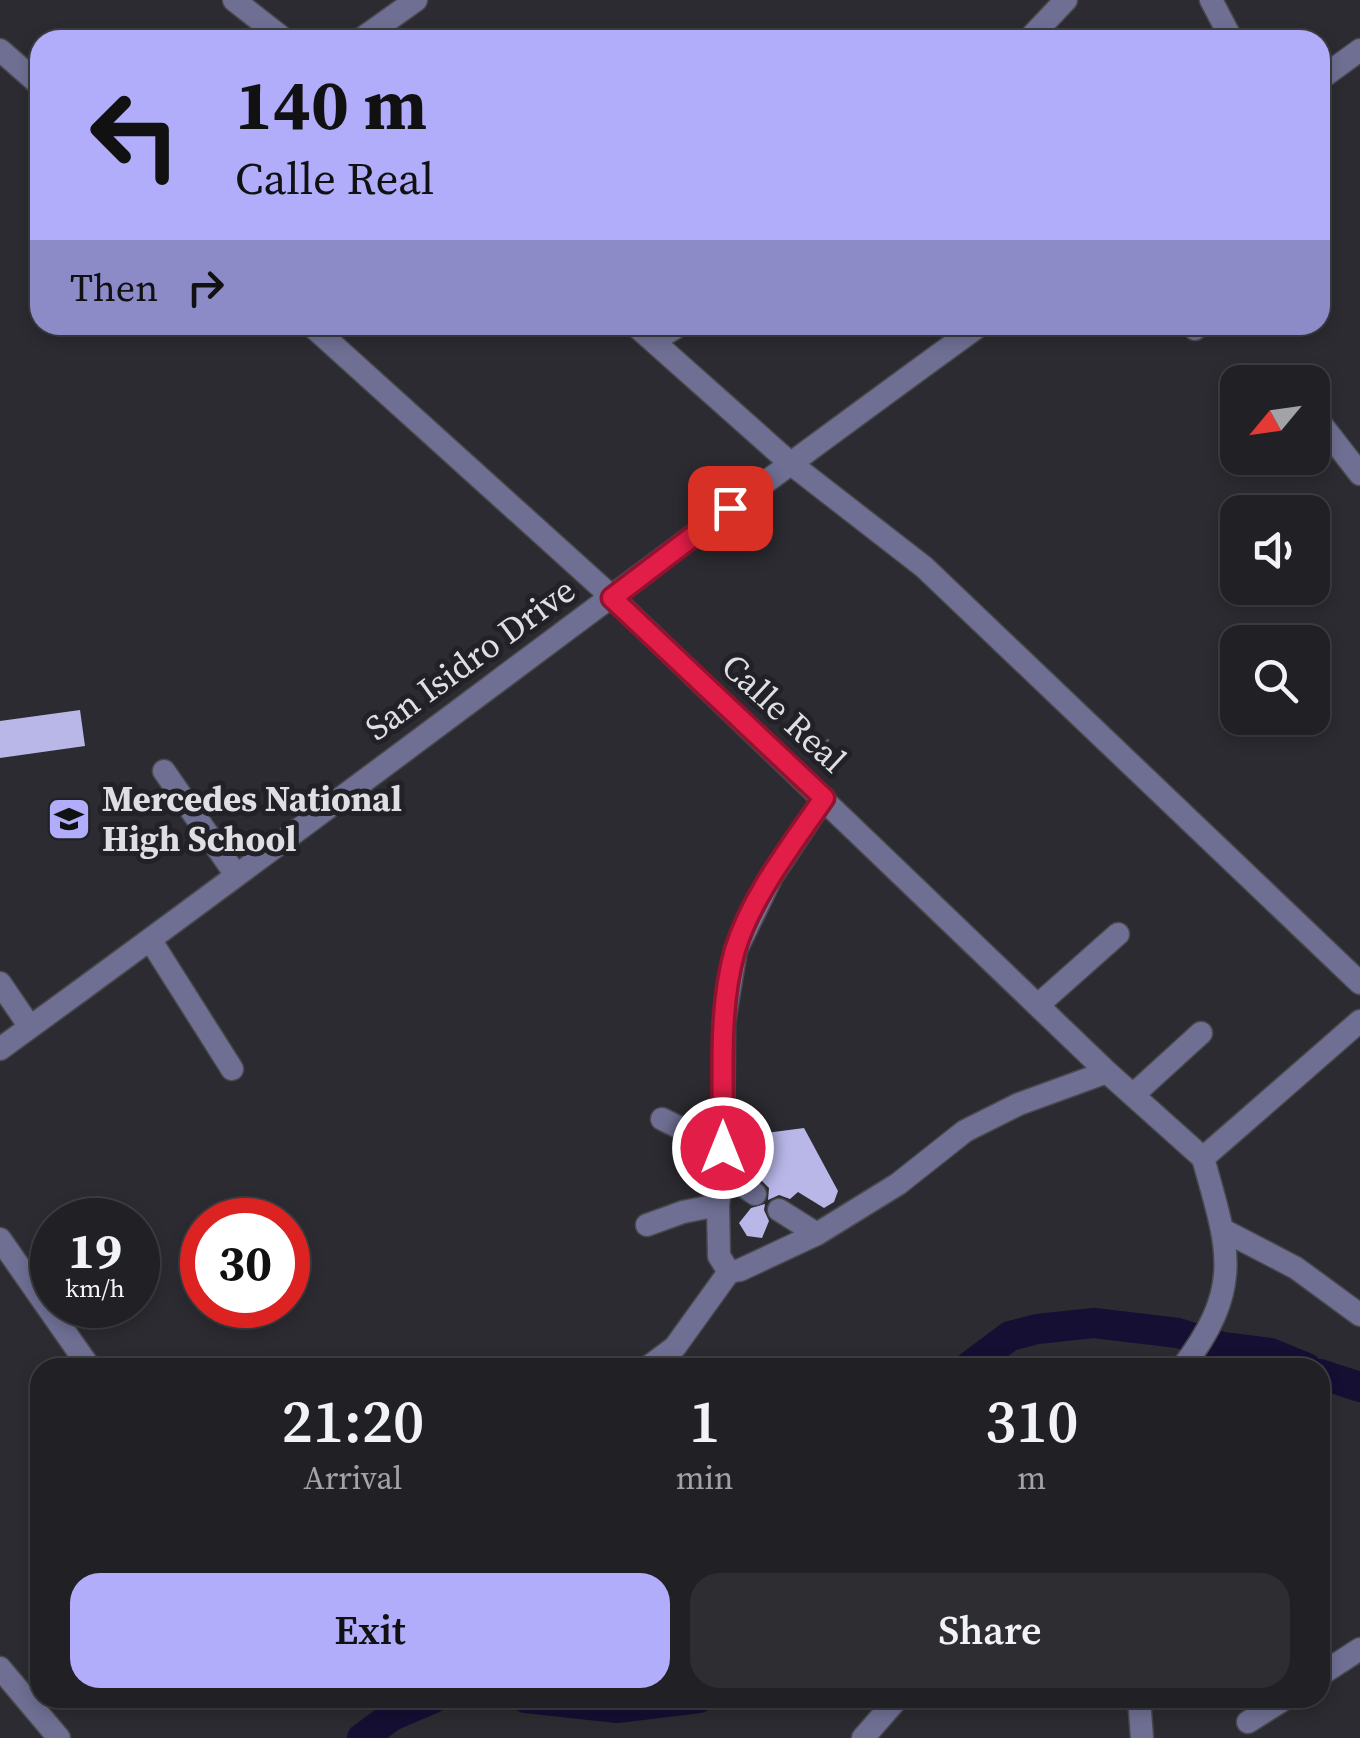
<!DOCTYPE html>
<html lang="en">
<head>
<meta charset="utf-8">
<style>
  :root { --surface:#202025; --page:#2d2d32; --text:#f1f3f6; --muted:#a2a3a7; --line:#3d3e42; --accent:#b1adfa }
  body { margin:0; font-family:"Source Serif 4",serif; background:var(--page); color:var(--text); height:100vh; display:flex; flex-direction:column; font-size:38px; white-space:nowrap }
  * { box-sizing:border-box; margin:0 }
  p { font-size:32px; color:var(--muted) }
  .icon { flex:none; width:55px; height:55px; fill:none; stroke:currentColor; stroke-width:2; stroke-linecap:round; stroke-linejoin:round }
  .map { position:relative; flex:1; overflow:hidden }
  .side { position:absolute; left:30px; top:1358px; width:1300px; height:350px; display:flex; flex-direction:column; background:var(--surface); border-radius:30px; box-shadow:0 5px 15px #0003,0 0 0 2px var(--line) }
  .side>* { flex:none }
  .top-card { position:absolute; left:30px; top:30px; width:1300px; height:305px; border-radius:30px; box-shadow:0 5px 15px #0003,0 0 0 2px var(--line); background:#b1adfa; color:#111; overflow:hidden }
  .needle { width:65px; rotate:241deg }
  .fabs { position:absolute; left:1220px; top:365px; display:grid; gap:20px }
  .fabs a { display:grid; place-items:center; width:110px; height:110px; border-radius:20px; background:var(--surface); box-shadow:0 5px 15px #0003,0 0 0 2px var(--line); font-size:50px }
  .speed { position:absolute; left:30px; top:1198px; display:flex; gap:20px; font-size:50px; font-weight:700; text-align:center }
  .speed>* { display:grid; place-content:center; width:130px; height:130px; border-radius:50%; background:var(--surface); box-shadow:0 5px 15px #0003,0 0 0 2px var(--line); line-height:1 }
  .speed small { font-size:25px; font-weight:400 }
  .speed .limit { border:15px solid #d22; background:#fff; color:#111 }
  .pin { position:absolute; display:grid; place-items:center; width:85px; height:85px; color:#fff; margin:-42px; border-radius:20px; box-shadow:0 5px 15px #0006 }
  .me { position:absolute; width:110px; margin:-55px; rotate:0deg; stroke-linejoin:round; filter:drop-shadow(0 0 8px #0008) }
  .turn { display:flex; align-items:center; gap:35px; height:210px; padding:0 40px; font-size:45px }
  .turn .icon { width:130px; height:130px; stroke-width:2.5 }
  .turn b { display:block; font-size:70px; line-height:85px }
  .then { display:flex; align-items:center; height:95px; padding:0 40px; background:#0003; gap:20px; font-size:38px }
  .eta { display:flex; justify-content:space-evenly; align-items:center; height:170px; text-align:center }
  .eta b { font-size:60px; font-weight:600; line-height:70px }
  .cta { display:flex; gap:20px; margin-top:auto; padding:20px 40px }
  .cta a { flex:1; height:115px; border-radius:30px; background:var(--accent); color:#111; font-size:40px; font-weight:600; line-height:115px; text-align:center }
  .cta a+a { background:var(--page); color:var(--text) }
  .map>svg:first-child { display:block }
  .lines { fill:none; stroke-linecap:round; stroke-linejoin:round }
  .river { stroke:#140f33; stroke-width:30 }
  .building { fill:#b8b7e8 }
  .minor-casing { stroke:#48484d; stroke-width:25 }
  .path { stroke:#636368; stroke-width:2.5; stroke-dasharray:5 5; stroke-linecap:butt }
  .minor { stroke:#6f6f94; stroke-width:22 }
  .route-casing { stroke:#92132f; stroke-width:25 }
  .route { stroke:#e11d48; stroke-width:18 }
  .labels { text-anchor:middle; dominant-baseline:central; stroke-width:10; stroke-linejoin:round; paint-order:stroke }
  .street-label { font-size:35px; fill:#dfdfe3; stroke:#212127 }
  .poi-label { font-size:35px; font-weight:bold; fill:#dfdfe3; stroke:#212127; text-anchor:start }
</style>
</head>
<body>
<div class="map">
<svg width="1360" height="1738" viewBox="0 0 1360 1738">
  <rect width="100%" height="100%" fill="#2b2b31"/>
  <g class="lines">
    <path class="river" d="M967 1368 1010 1336 1037 1329 1094 1323 1178 1333 1223 1347 1271 1353 1307 1368
      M1320 1374 1360 1387
      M526 1698 617 1708 699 1698
      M362 1738 392 1716 434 1698"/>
  </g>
  <path class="building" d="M80 710 85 746 0 758V721Z
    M804 1128 838 1191 834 1202 824 1208 798 1192 790 1199 779 1195 768 1200 769 1188 760 1179 762 1171 740 1157 738 1146 743 1136Z
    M765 1204 764 1210 769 1221 762 1238 747 1236 739 1223 751 1208Z"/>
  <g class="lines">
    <g class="minor-casing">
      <path id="minor" d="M234 0 285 40
        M1211 0 1232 40
        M360 40 416 0
        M1028 40 1066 0
        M0 50 40 85
        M1320 79 1360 50
        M311 325 612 597 1107 1072 1203 1158
        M635 325 790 463 924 567 1360 983
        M1192 325 1195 329
        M653 341 680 325
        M1314 415 1360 474
        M164 771 236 875
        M824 798 772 876 736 950 724 1022 723 1172 718 1205 719 1256 729 1272 740 1270 817 1234 898 1184 965 1131 1019 1104 1107 1072
        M151 941 232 1069
        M0 983 30 1027
        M1038 1005 1118 934
        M0 1049C329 811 651 563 980 325
        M1133 1095 1201 1033
        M662 1119 723 1149
        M1203 1158 1360 1021
        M723 1172 755 1194
        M779 1210 817 1234
        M647 1225 683 1212 718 1205
        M1223 1230 1296 1268 1360 1315
        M0 1239 90 1368
        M647 1368 675 1347 729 1272
        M1182 1368C1245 1286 1228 1248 1203 1158
        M0 1668 59 1738
        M1320 1675 1360 1649
        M1139 1698 1142 1738
        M1248 1722 1286 1698
        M863 1738 898 1698"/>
    </g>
    <path class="path" d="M812 758 830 738"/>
    <use href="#minor" class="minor"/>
  </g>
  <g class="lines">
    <g class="route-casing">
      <path id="route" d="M723 1148C724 1084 717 1013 735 950 752 895 792 845 824 798L612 598 730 508"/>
    </g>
    <use href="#route" class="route"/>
  </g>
  <defs>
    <g id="school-square" transform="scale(2.25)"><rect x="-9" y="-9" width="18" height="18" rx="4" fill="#b1adfa" stroke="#212127"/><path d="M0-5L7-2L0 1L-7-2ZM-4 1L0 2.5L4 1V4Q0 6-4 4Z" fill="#111"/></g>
  </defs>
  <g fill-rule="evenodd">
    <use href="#school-square" x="69" y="819"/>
  </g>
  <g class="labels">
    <g class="street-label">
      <text transform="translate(470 659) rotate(-36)">San Isidro Drive</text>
      <text transform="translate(784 713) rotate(43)">Calle Real</text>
    </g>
    <g class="poi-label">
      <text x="102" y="799">Mercedes National<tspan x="102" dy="40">High School</tspan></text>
    </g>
  </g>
</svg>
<div class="fabs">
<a><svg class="needle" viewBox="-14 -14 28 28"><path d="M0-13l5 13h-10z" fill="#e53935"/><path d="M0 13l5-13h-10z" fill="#a2a3a7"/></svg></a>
<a><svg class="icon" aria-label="sound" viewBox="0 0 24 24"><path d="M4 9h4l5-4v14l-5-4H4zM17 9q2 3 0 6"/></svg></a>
<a><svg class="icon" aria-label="search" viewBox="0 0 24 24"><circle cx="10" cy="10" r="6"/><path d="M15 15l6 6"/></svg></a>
</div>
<div class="speed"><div>19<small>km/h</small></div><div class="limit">30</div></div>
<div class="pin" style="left:730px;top:508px;background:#d93025"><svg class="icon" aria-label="arrive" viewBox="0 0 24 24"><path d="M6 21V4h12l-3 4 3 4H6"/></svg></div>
<svg class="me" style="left:723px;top:1148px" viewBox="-20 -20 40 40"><circle r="17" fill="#e11d48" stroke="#fff" stroke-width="3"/><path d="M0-11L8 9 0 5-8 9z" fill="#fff"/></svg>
<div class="top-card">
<div class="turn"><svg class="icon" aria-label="left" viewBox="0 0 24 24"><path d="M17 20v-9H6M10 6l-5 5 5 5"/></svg><div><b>140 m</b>Calle Real</div></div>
<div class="then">Then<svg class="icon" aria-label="right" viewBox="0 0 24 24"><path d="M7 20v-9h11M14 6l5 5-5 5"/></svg></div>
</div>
<section class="side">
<div class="eta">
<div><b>21:20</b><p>Arrival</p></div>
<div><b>1</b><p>min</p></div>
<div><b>310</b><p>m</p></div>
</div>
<div class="cta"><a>Exit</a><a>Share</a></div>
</section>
</div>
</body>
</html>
